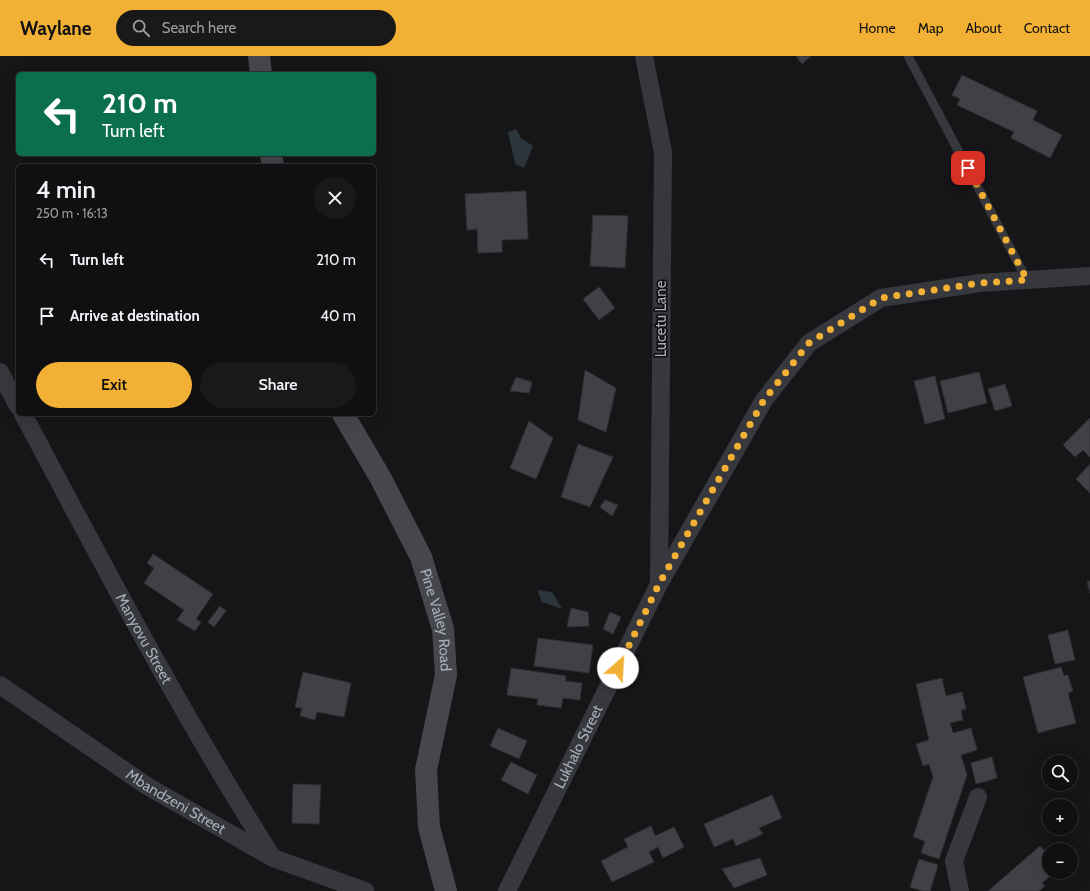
<!DOCTYPE html>
<html lang="en">
<head>
<meta charset="utf-8">
<style>
  :root { --surface:#101012; --page:#19191b; --text:#f1f3f6; --muted:#9c9d9f; --line:#303032; --accent:#f2b134 }
  body { margin:0; font-family:Cabin,sans-serif; background:var(--page); color:var(--text); height:100vh; display:flex; flex-direction:column; font-size:15px; white-space:nowrap }
  * { box-sizing:border-box; margin:0 }
  p { font-size:13px; color:var(--muted) }
  .icon { flex:none; width:22px; height:22px; fill:none; stroke:currentColor; stroke-width:2; stroke-linecap:round; stroke-linejoin:round }
  .map { position:relative; flex:1; overflow:hidden }
  .sheet { position:absolute; left:16px; top:108px; width:360px; height:252px; display:flex; flex-direction:column; background:var(--surface); border-radius:6px; box-shadow:0 4px 16px #0002,0 0 0 1px var(--line) }
  .sheet>* { flex:none }
  .hud { position:absolute; left:16px; top:16px; width:360px; height:84px; border-radius:6px; box-shadow:0 4px 16px #0002,0 0 0 1px var(--line); background:#0b6e4f; color:#fff; overflow:hidden }
  .fabs { position:absolute; left:1042px; top:699px; display:grid; gap:8px }
  .fabs a { display:grid; place-items:center; width:36px; height:36px; border-radius:50%; background:var(--surface); box-shadow:0 4px 16px #0002,0 0 0 1px var(--line); font-size:20px }
  .pin { position:absolute; display:grid; place-items:center; width:34px; height:34px; color:#fff; margin:-17px; border-radius:8px; box-shadow:0 2px 6px #0006 }
  .me { position:absolute; width:44px; margin:-22px; rotate:26deg; stroke-linejoin:round; filter:drop-shadow(0 0 3px #0008) }
  .turn { display:flex; align-items:center; gap:14px; height:84px; padding:0 20px; font-size:18px }
  .turn .icon { width:52px; height:52px; stroke-width:2.5 }
  .turn b { display:block; font-size:28px; line-height:34px }
  .round { display:grid; place-items:center; flex:none; width:42px; height:42px; border-radius:21px; background:var(--page) }
  .head { display:flex; align-items:center; justify-content:space-between; height:68px; padding:0 20px }
  h1 { font-size:24px; font-weight:600; line-height:30px }
  .cta { display:flex; gap:8px; margin-top:auto; padding:8px 20px }
  .cta a { flex:1; height:46px; border-radius:24px; background:var(--accent); color:#111; font-size:16px; font-weight:600; line-height:46px; text-align:center }
  .cta a+a { background:var(--page); color:var(--text) }
  ul { padding:0; list-style:none }
  li { display:flex; align-items:center; gap:12px; height:56px; padding:0 20px }
  li div { flex:1 }
  li b { display:block; font-size:15px }
  li em { font-style:normal }
  header { display:flex; align-items:center; gap:24px; box-sizing:border-box; height:56px; padding:0 20px; background:var(--accent); color:#111 }
  header strong { font-size:19px }
  nav { display:flex; gap:22px; margin-inline-start:auto; font-size:14px }
  .search { width:280px; height:36px; background:var(--page); display:flex; align-items:center; gap:10px; box-sizing:border-box; padding:0 14px; border-radius:22px; color:var(--muted); font-size:15px }
  .map>svg:first-child { display:block }
  .water { fill:#2c353c }
  .building { fill:#404145; stroke:#303034 }
  .lines { fill:none; stroke-linecap:round; stroke-linejoin:round }
  .service { stroke:#37383d; stroke-width:9 }
  .minor { stroke:#37383d; stroke-width:18 }
  .secondary { stroke:#45474d; stroke-width:22 }
  .route { stroke:#f2b134; stroke-width:7; stroke-dasharray:0 12.6 }
  .labels { text-anchor:middle; dominant-baseline:central; stroke-width:3.5; stroke-linejoin:round; paint-order:stroke }
  .street-label { font-size:15px; fill:#a8adb8; stroke:#111113 }
</style>
</head>
<body>
<header>
<strong>Waylane</strong>
<div class="search"><svg class="icon" aria-label="search" viewBox="0 0 24 24"><circle cx="10" cy="10" r="6"/><path d="M15 15l6 6"/></svg>Search here</div>
<nav><a>Home</a><a>Map</a><a>About</a><a>Contact</a></nav>
</header>
<div class="map">
<svg width="1090" height="835" viewBox="0 0 1090 835">
  <rect width="100%" height="100%" fill="#161618"/>
  <path class="water" d="M516 73 521 82 533 90 524 112 515 108 508 76Z
    M537 534 552 536 562 553 542 546Z"/>
  <path class="building" d="M796 0H811L802 8Z
    M962 19 1037 55 1033 64 1062 79 1050 102 1011 82 1014 76 957 49 960 43 952 39Z
    M526 135 528 183 502 184V196L478 197 477 173 467 174 465 138Z
    M593 159 628 160 625 212 590 210Z
    M599 231 615 252 599 264 583 243Z
    M585 314 616 332 606 376 578 364Z
    M979 316 987 347 948 357 940 325Z
    M935 320 945 363 925 368 914 325Z
    M516 321 532 326 529 337 510 335Z
    M1005 328 1012 350 995 355 988 333Z
    M1090 362V401L1083 394 1075 401 1063 389Z
    M529 365 553 382 536 423 510 412Z
    M578 388 613 401 590 451 561 441Z
    M1090 408V437L1076 423Z
    M605 444 618 449 612 460 600 451Z
    M153 498 213 538 196 563 201 566 195 575 177 564 184 554 144 527 154 512 147 507Z
    M1090 525V537L1087 526Z
    M220 550 226 555 214 571 208 566Z
    M571 552 588 556 589 570 567 571Z
    M610 556 621 561 613 578 603 573Z
    M1068 574 1075 604 1055 608 1048 579Z
    M538 582 593 589 589 617 534 610Z
    M1061 611 1064 620 1068 619 1073 635 1068 637 1076 667 1038 677 1023 621Z
    M511 612 566 620 565 625 582 627 580 644 563 642 561 652 537 649 538 643 507 639Z
    M303 616 351 627 344 661 317 656 315 664 300 660 302 652 295 651Z
    M942 622 946 640 962 636 966 653 961 654 963 664 950 667 953 677 971 672 977 694 961 699 967 719 939 803 921 797 925 785 913 781 933 721 929 708 923 710 916 688 929 684 916 628Z
    M498 672 527 685 519 703 490 690Z
    M992 701 997 722 976 728 971 707Z
    M511 706 537 719 528 738 501 724Z
    M293 728 321 729 319 768 292 767Z
    M772 739 782 762 759 772 763 778 736 790 733 783 714 791 704 768Z
    M651 770 655 780 674 771 684 791 663 802 658 791 649 796 654 806 612 826 601 805 628 791 624 783Z
    M1040 790 1049 800V816H1055L1042 827 1045 830 1039 835H988Z
    M760 802 767 819 734 832 722 813Z
    M919 803 938 809 930 835H922L910 831Z"/>
  <g class="lines">
    <path class="service" d="M908 0 1027 224"/>
    <g class="minor">
      <path d="M644 0 663 96 659 527"/>
      <path d="M0 316 18 350"/>
      <path id="s1" d="M23 358C103 508 181 658 273 802"/>
      <path id="s2" d="M0 629 147 730 273 802 365 835"/>
      <path id="s3" d="M507 835 659 528 764 344 809 287 881 242 980 227 1090 220"/>
      <path d="M960 835 954 805 978 741"/>
    </g>
    <g class="secondary">
      <path d="M259 0 261 18"/>
      <path d="M271 98 273 110"/>
      <path id="s4" d="M343 358 380 421 421 501 443 573 446 619 426 714 429 771 446 835"/>
    </g>
  </g>
  <g class="lines">
    <path class="route" d="M618 612 659 528 764 344 809 287 881 242 980 227 1027 224 968 112"/>
  </g>
  <g class="labels">
    <g class="street-label">
      <text transform="translate(661 263) rotate(-90)">Lucetu Lane</text>
      <text stroke="none"><textPath href="#s4" startOffset="228">Pine Valley Road</textPath></text>
      <text stroke="none"><textPath href="#s1" startOffset="255">Manyovu Street</textPath></text>
      <text stroke="none"><textPath href="#s3" startOffset="161">Lukhalo Street</textPath></text>
      <text stroke="none"><textPath href="#s2" startOffset="211">Mbandzeni Street</textPath></text>
    </g>
  </g>
</svg>
<div class="fabs">
<a><svg class="icon" aria-label="search" viewBox="0 0 24 24"><circle cx="10" cy="10" r="6"/><path d="M15 15l6 6"/></svg></a>
<a>+</a>
<a>−</a>
</div>
<div class="pin" style="left:968px;top:112px;background:#d93025"><svg class="icon" aria-label="arrive" viewBox="0 0 24 24"><path d="M6 21V4h12l-3 4 3 4H6"/></svg></div>
<svg class="me" style="left:618px;top:612px" viewBox="-20 -20 40 40"><circle r="19" fill="#fff"/><path d="M0-13L10 11 0 6-10 11z" fill="#f2b134"/></svg>
<div class="hud">
<div class="turn"><svg class="icon" aria-label="left" viewBox="0 0 24 24"><path d="M17 20v-9H6M10 6l-5 5 5 5"/></svg><div><b>210 m</b>Turn left</div></div>
</div>
<section class="sheet">
<div class="head"><div><h1>4 min</h1><p>250 m · 16:13</p></div><a class="round"><svg class="icon" aria-label="close" viewBox="0 0 24 24"><path d="M6 6l12 12M18 6L6 18"/></svg></a></div>
<ul>
<li><svg class="icon" aria-label="left" viewBox="0 0 24 24"><path d="M17 20v-9H6M10 6l-5 5 5 5"/></svg><div><b>Turn left</b></div><em>210 m</em></li>
<li><svg class="icon" aria-label="arrive" viewBox="0 0 24 24"><path d="M6 21V4h12l-3 4 3 4H6"/></svg><div><b>Arrive at destination</b></div><em>40 m</em></li>
</ul>
<div class="cta"><a>Exit</a><a>Share</a></div>
</section>
</div>
</body>
</html>
